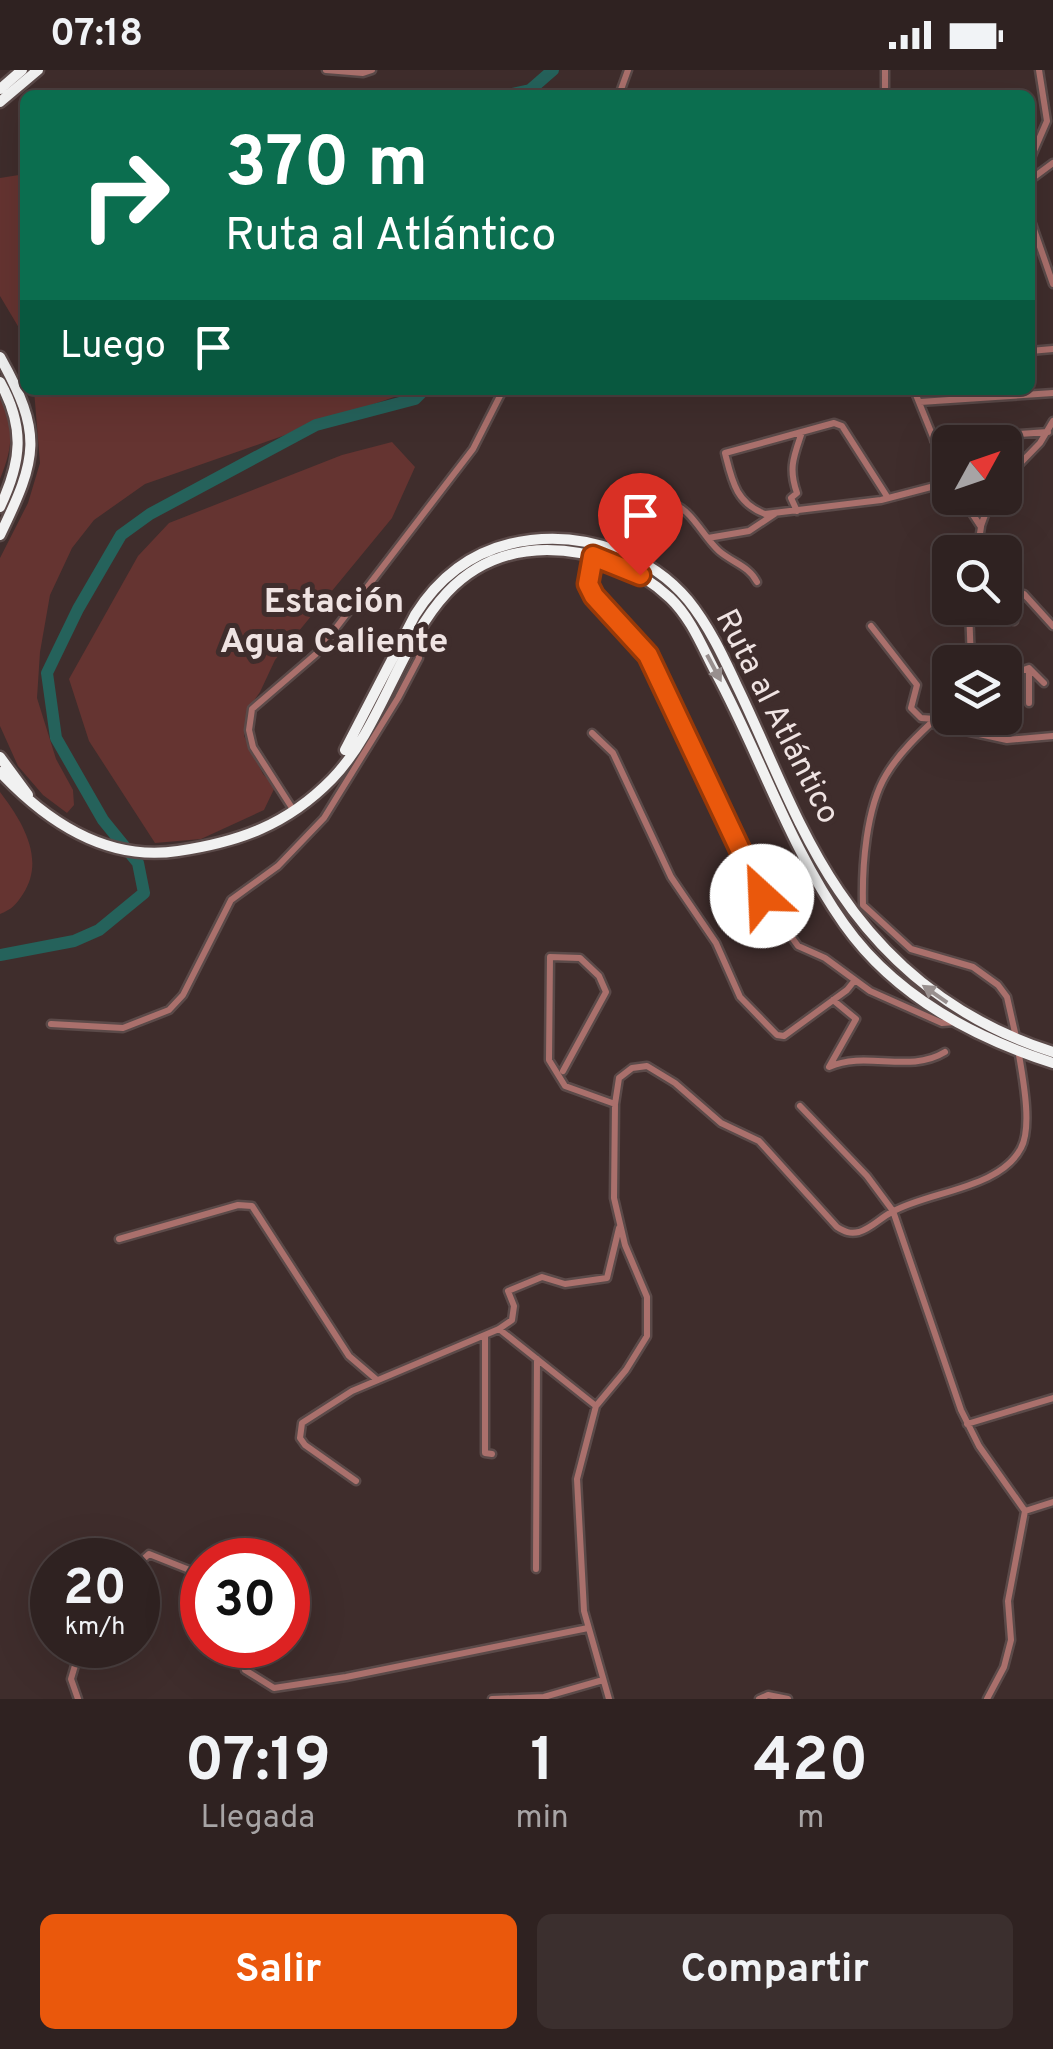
<!DOCTYPE html>
<html lang="es">
<head>
<meta charset="utf-8">
<style>
  :root { --surface:#2f2221; --page:#3b2f2e; --text:#f1f3f6; --muted:#a7a4a5; --line:#4a3f3f; --accent:#ea580c }
  body { margin:0; font-family:Overpass,sans-serif; background:var(--page); color:var(--text); height:100vh; display:flex; flex-direction:column; font-size:38px; white-space:nowrap }
  * { box-sizing:border-box; margin:0 }
  p { font-size:32px; color:var(--muted) }
  .icon { flex:none; width:55px; height:55px; fill:none; stroke:currentColor; stroke-width:2; stroke-linecap:round; stroke-linejoin:round }
  .map { position:relative; height:1629px; overflow:hidden }
  .drawer { display:flex; flex-direction:column; background:var(--surface); flex:1 }
  .drawer>* { flex:none }
  .hud { position:absolute; left:20px; top:20px; width:1015px; height:305px; border-radius:15px; box-shadow:0 10px 40px #0002,0 0 0 2px var(--line); background:#0b6e4f; color:#fff; overflow:hidden }
  .needle { width:65px; rotate:50deg }
  .fabs { position:absolute; left:932px; top:355px; display:grid; gap:20px }
  .fabs a { display:grid; place-items:center; width:90px; height:90px; border-radius:15px; background:var(--surface); box-shadow:0 10px 40px #0002,0 0 0 2px var(--line); font-size:50px }
  .speed { position:absolute; left:30px; top:1468px; display:flex; gap:20px; font-size:50px; font-weight:700; text-align:center }
  .speed>* { display:grid; place-content:center; width:130px; height:130px; border-radius:50%; background:var(--surface); box-shadow:0 10px 40px #0002,0 0 0 2px var(--line); line-height:1 }
  .speed small { font-size:25px; font-weight:400 }
  .speed .limit { border:15px solid #d22; background:#fff; color:#111 }
  .pin { position:absolute; display:grid; place-items:center; width:85px; height:85px; color:#fff; margin:-102px -42px; border-radius:50% 50% 50% 0; rotate:-45deg; box-shadow:0 0 10px #0007 }
  .pin .icon { rotate:45deg }
  .me { position:absolute; width:110px; margin:-55px; rotate:335deg; stroke-linejoin:round; filter:drop-shadow(0 0 8px #0008) }
  .turn { display:flex; align-items:center; gap:35px; height:210px; padding:0 40px; font-size:45px }
  .turn .icon { width:130px; height:130px; stroke-width:2.5 }
  .turn b { display:block; font-size:70px; line-height:85px }
  .then { display:flex; align-items:center; height:95px; padding:0 40px; background:#0003; gap:20px; font-size:38px }
  .eta { display:flex; justify-content:space-evenly; align-items:center; height:170px; text-align:center }
  .eta b { font-size:60px; font-weight:700; line-height:70px }
  .cta { display:flex; gap:20px; margin-top:auto; padding:20px 40px }
  .cta a { flex:1; height:115px; border-radius:15px; background:var(--accent); color:#fff; font-size:40px; font-weight:700; line-height:115px; text-align:center }
  .cta a+a { background:var(--page); color:var(--text) }
  .status { display:flex; justify-content:space-between; align-items:center; height:70px; padding:0 50px; background:var(--surface); direction:ltr }
  .status svg { height:28px; fill:currentColor }
  .map>svg:first-child { display:block }
  .green { fill:#653431 }
  .lines { fill:none; stroke-linecap:round; stroke-linejoin:round }
  .river { stroke:#25625b; stroke-width:12 }
  .minor-casing { stroke:#5b4a49; stroke-width:11 }
  .highway-casing { stroke:#5b4a49; stroke-width:15 }
  .minor { stroke:#aa706c; stroke-width:6 }
  .highway { stroke:#f1f1f1; stroke-width:10 }
  .oneway { fill:#988f8e }
  .route-casing { stroke:#983908; stroke-width:25 }
  .route { stroke:#ea580c; stroke-width:18 }
  .labels { text-anchor:middle; dominant-baseline:central; stroke-width:10; stroke-linejoin:round; paint-order:stroke }
  .street-label { font-size:32px; fill:#efe3e2; stroke:#3f2d2c }
  .neighbourhood-label { font-size:35px; font-weight:bold; fill:#efe3e2; stroke:#3f2d2c }
</style>
</head>
<body>
<div class="status"><b>07:18</b><svg viewBox="0 0 49 12"><path d="M0 12V9h3v3zM5 12V6h3v6zM10 12V3h3v9zM15 12V0h3v12zM26 1h20v11H26zM47 4h2v5h-2z"/></svg></div>
<div class="map">
<svg width="1053" height="1629" viewBox="0 0 1053 1629">
  <rect width="100%" height="100%" fill="#3f2d2c"/>
  <path class="green" d="M25 104V268L0 226V108Z
    M34 320H414L145 414 94 450 72 478 50 525 40 582 37 628 56 689 73 720 74 735 67 743 43 725 18 696 0 656V488L28 433 40 393Z
    M0 324C15 355 13 378 0 409Z
    M392 372 415 397 392 448 275 590 260 622 248 639 244 666 263 704 275 717 264 740 201 769 155 773 89 671 69 609 138 486 169 453 342 385Z
    M0 722C22 751 46 789 23 824 16 835 12 839 0 844Z"/>
  <g class="lines">
    <path class="river" d="M507 25 530 20 553 0
      M0 885 74 871 99 860 144 823 138 793 103 750 56 668 47 603 78 539 121 465 150 444 316 355 415 329 424 320"/>
    <g class="minor-casing">
      <path id="minor" d="M326 0 363 3 372 0
        M619 25 628 0
        M885 25V0
        M1030 90 1047 51 1039 0
        M1030 110 1053 93
        M1030 148 1053 214
        M1030 281 1053 279
        M914 320 950 409
        M920 332 1053 323
        M934 370 1048 362
        M1005 409 1040 373 1053 351
        M888 428 842 356 834 353 725 383C732 411 736 433 765 444L881 430C904 424 927 418 950 412
        M962 428 981 457 977 482
        M665 432C691 435 701 465 719 481 733 493 749 496 757 512
        M797 441 791 428 797 423C788 398 794 386 802 362
        M981 456 991 428
        M708 468 749 461 776 443
        M593 486 588 514 594 526 648 585 762 826 798 876 825 888 870 921 942 953 955 952
        M969 538 971 592
        M1014 551 1008 532 1024 524 1053 556
        M871 556 917 615 911 638 921 648 935 649
        M1005 608 1019 606 1021 601 1029 598 1044 613
        M1029 633V600
        M950 635C928 656 902 678 886 705 866 738 862 797 863 835L911 879 973 897 998 915 1007 927 1016 967
        M933 654 1007 670 1053 666
        M592 663 613 683 671 807 716 873 740 927 777 965 784 966 847 920 855 910
        M294 741 253 677 249 660 252 639 316 584 473 379 503 320
        M833 930 856 949 829 997C866 980 909 1004 945 982
        M51 954 123 958 169 940 183 925 231 830 278 796 324 748 398 628 419 588 416 568
        M563 1001 606 922 599 906 580 888 550 887 549 990 565 1016 615 1034
        M800 1036 867 1106 893 1141 961 1340 979 1376 1025 1441 1008 1531 1011 1570 1004 1597 987 1629
        M119 1169 238 1135 252 1136 349 1286 377 1310
        M499 1259 596 1336
        M485 1266V1383L492 1384
        M967 1354 1053 1328
        M356 1411 305 1375 300 1368 302 1353 352 1321 499 1259 512 1250 514 1236 508 1221 542 1207 565 1214 607 1208 619 1158
        M1025 1441 1053 1432
        M138 1494 149 1484 202 1505
        M536 1499 537 1289
        M251 1575 245 1600 274 1618 346 1607 588 1558
        M78 1629 71 1609 81 1575
        M492 1629 544 1627 603 1610
        M609 1629 584 1541 577 1409 596 1336 626 1300 647 1266V1227L625 1175 614 1128 615 1034 619 1008 632 998 647 996 675 1013 721 1053 759 1071 837 1157C845 1162 850 1164 859 1162 872 1158 880 1148 892 1142 929 1121 1000 1119 1021 1078 1033 1056 1022 1004 1018 979
        M759 1629 768 1625 788 1629"/>
    </g>
    <g class="highway-casing">
      <path id="highway" d="M0 19 22 0
        M0 32 38 0
        M0 287C43 364 38 387 0 465
        M0 312C25 357 22 391 0 437
        M345 680 415 545C442 502 480 476 531 470 589 463 651 486 688 530 709 556 723 586 737 616 770 684 796 758 839 821 892 900 962 953 1053 982
        M0 687 28 725
        M0 702C47 752 107 792 178 781 239 772 287 755 332 709 405 634 410 481 547 480 592 480 637 497 670 528 692 549 703 579 717 605 761 687 790 778 844 854 894 925 972 967 1053 993"/>
    </g>
    <use href="#minor" class="minor"/>
    <use href="#highway" class="highway"/>
  </g>
  <defs><path id="oneway-solid" d="M-6-.8H1V-3.2L6.5 0L1 3.2V.8H-6Z" transform="scale(2.5)"/></defs>
  <g class="oneway">
    <use href="#oneway-solid" transform="translate(714 598) rotate(62)"/>
    <use href="#oneway-solid" transform="translate(935 924) rotate(-145)"/>
  </g>
  <g class="lines">
    <g class="route-casing">
      <path id="route" d="M640 505 593 486 588 514 594 526 648 585 762 826"/>
    </g>
    <use href="#route" class="route"/>
  </g>
  <g class="labels">
    <g class="street-label">
      <text transform="translate(776 647) rotate(63)">Ruta al Atlántico</text>
    </g>
    <g class="neighbourhood-label">
      <text x="334" y="533">Estación<tspan x="334" dy="40">Agua Caliente</tspan></text>
    </g>
  </g>
</svg>
<div class="fabs">
<a><svg class="needle" viewBox="-14 -14 28 28"><path d="M0-13l5 13h-10z" fill="#e53935"/><path d="M0 13l5-13h-10z" fill="#a7a4a5"/></svg></a>
<a><svg class="icon" aria-label="search" viewBox="0 0 24 24"><circle cx="10" cy="10" r="6"/><path d="M15 15l6 6"/></svg></a>
<a><svg class="icon" aria-label="layers" viewBox="0 0 24 24"><path d="M12 4l9 5-9 5-9-5zM3 14l9 5 9-5"/></svg></a>
</div>
<div class="speed"><div>20<small>km/h</small></div><div class="limit">30</div></div>
<div class="pin" style="left:640px;top:505px;background:#d93025"><svg class="icon" aria-label="arrive" viewBox="0 0 24 24"><path d="M6 21V4h12l-3 4 3 4H6"/></svg></div>
<svg class="me" style="left:762px;top:826px" viewBox="-20 -20 40 40"><circle r="19" fill="#fff"/><path d="M0-13L10 11 0 6-10 11z" fill="#ea580c"/></svg>
<div class="hud">
<div class="turn"><svg class="icon" aria-label="right" viewBox="0 0 24 24"><path d="M7 20v-9h11M14 6l5 5-5 5"/></svg><div><b>370 m</b>Ruta al Atlántico</div></div>
<div class="then">Luego<svg class="icon" aria-label="arrive" viewBox="0 0 24 24"><path d="M6 21V4h12l-3 4 3 4H6"/></svg></div>
</div>
</div>
<section class="drawer">
<div class="eta">
<div><b>07:19</b><p>Llegada</p></div>
<div><b>1</b><p>min</p></div>
<div><b>420</b><p>m</p></div>
</div>
<div class="cta"><a>Salir</a><a>Compartir</a></div>
</section>
</body>
</html>
